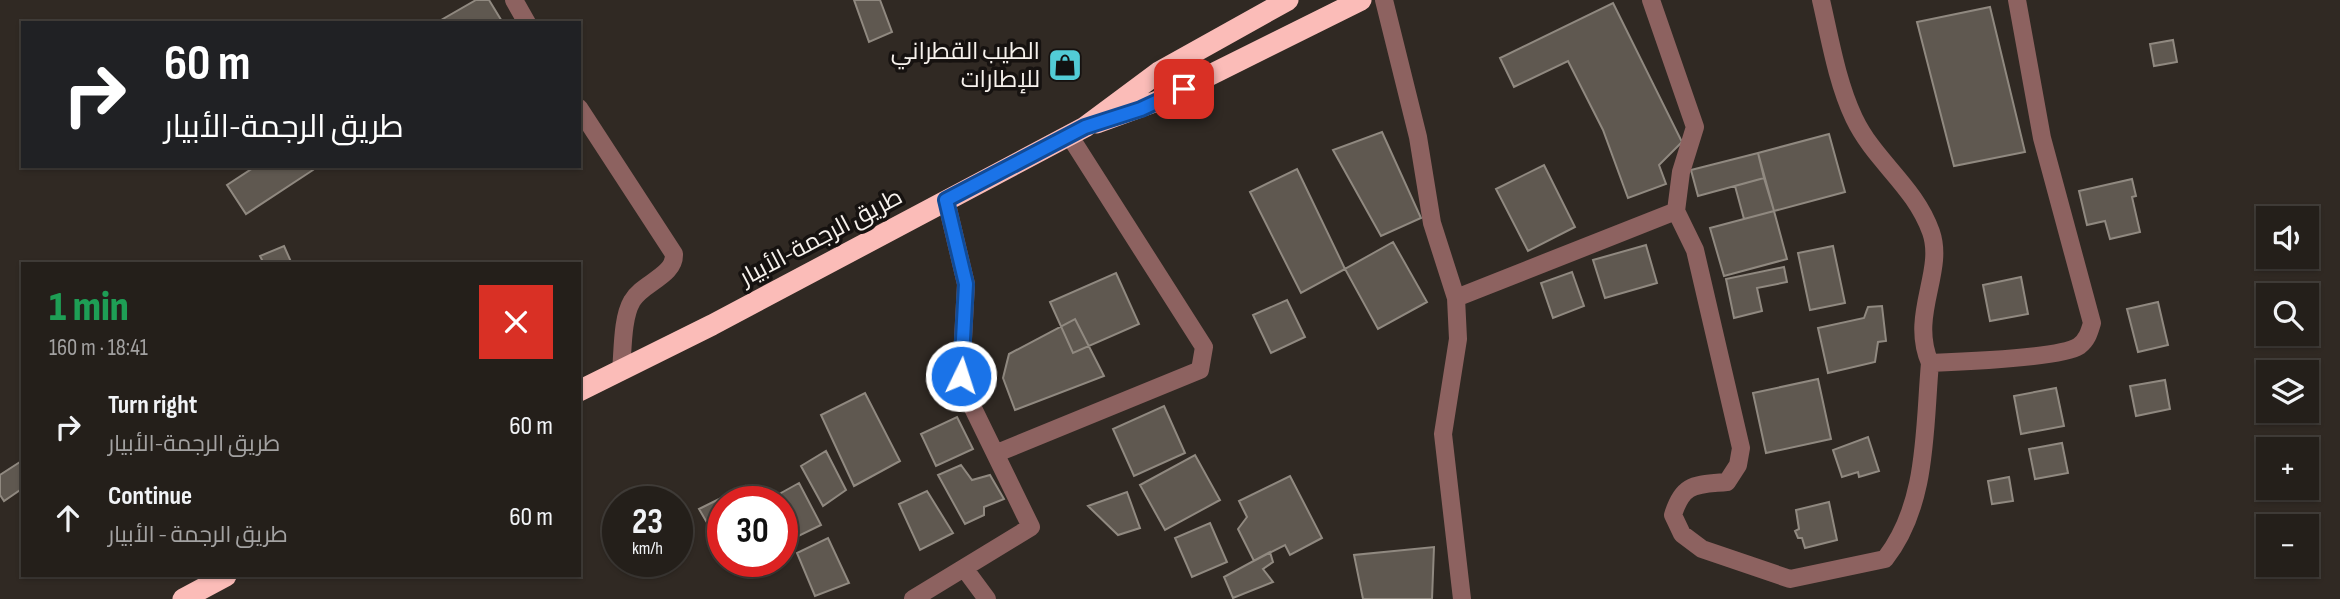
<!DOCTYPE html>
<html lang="en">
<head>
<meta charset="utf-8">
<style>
  :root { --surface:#241f1a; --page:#302c27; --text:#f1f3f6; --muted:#a3a2a2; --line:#413d39 }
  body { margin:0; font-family:"Sofia Sans Condensed",Cairo,sans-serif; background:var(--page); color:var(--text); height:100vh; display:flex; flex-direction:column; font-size:26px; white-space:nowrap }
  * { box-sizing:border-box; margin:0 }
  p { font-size:23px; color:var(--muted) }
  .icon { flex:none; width:38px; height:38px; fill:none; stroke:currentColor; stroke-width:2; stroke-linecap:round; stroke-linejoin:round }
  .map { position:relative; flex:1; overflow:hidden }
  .panel { position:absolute; left:21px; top:262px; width:560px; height:315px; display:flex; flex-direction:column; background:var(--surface); border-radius:0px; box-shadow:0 2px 5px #0004,0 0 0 2px var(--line) }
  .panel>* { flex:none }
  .guide { position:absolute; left:21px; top:21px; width:560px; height:147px; border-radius:0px; box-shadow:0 2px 5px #0004,0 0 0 2px var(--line); background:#202124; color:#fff; overflow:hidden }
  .buttons { position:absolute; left:2256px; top:206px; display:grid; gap:14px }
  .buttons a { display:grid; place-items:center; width:63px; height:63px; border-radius:0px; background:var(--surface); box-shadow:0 2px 5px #0004,0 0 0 2px var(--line); font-size:35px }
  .speed { position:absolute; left:602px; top:486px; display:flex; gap:14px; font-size:35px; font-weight:700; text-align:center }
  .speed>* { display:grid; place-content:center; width:91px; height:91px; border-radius:50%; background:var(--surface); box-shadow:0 2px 5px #0004,0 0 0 2px var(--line); line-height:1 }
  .speed small { font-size:18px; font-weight:400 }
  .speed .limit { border:10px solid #d22; background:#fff; color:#111 }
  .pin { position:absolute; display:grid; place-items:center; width:60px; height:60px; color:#fff; margin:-30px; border-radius:14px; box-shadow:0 4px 10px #0006 }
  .me { position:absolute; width:77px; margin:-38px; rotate:4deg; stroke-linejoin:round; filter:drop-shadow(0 0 5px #0008) }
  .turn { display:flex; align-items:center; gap:24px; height:147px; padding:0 28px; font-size:32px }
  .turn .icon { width:91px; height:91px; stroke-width:2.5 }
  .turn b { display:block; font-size:49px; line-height:60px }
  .round { display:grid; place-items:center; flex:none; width:74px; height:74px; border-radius:0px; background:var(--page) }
  .headline { display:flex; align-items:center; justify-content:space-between; height:119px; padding:0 28px }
  h1 { font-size:42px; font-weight:800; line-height:52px; color:#1e9e55 }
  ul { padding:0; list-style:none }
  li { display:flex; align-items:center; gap:21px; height:91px; padding:0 28px }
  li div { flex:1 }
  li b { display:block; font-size:26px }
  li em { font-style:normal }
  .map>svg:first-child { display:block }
  .building { fill:#5f5850; stroke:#908980; stroke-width:2 }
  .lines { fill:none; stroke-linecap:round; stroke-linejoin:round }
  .minor { stroke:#8d6260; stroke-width:18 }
  .highway { stroke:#fbbcb8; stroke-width:21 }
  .route-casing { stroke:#114b97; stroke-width:18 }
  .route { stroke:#1a73e8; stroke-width:12 }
  .labels { text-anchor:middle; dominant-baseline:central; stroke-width:7; stroke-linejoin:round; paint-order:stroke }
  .poi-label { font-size:24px; fill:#f7f2ed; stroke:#161210; text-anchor:end }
  .street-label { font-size:24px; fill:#f7f2ed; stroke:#161210 }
</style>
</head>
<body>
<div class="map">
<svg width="2340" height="599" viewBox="0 0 2340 599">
  <rect width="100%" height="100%" fill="#302923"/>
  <path class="building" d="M476 0H489L503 23H436Z
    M854 0H880L892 32 869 42Z
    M1613 3 1682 142 1659 165 1666 184 1628 198 1603 130 1568 61 1514 87 1500 58Z
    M1990 7 2025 152 1954 166 1917 22Z
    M2173 40 2177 62 2154 66 2150 44Z
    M1382 132 1421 218 1381 236 1333 150Z
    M1829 134 1845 192 1774 211 1758 153Z
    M1758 153 1764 178 1698 196 1691 170Z
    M1544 165 1575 227 1528 251 1496 189Z
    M256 166H311L313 170 246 214 227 185Z
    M1297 169 1345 269 1301 293 1250 192Z
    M1764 178 1774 211 1744 219 1735 186Z
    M2132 179 2136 196 2132 197 2140 232 2110 239 2105 221 2087 225 2079 191Z
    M1774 211 1787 259 1724 276 1710 228Z
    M1393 242 1427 302 1378 329 1345 269Z
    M1646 245 1657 283 1605 298 1593 260Z
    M284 246 292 264H264L260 256Z
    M1833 246 1845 303 1810 310 1798 253Z
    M1784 267 1787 282 1757 288 1762 311 1734 318 1726 279Z
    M1572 272 1584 306 1553 318 1541 283Z
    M1116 273 1139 324 1073 353 1050 302Z
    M2021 277 2028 314 1990 321 1983 285Z
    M1287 300 1305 337 1271 353 1253 315Z
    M2158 302 2168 345 2138 352 2127 309Z
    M1882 306 1886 341 1878 342 1875 362 1828 373 1818 328 1864 318 1868 307Z
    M1075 319 1104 376 1015 410 1003 378 1009 354Z
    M1818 379 1831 439 1766 453 1753 393Z
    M2165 380 2170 409 2136 416 2130 386Z
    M2056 388 2064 426 2021 434 2014 396Z
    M865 393 900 461 854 486 821 415Z
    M1164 406 1185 453 1134 476 1113 429Z
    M957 417 973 449 936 466 921 434Z
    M1868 437 1879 471 1859 477 1858 472 1842 477 1833 450Z
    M2062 443 2068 473 2035 479 2029 449Z
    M826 451 846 490 823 506 801 466Z
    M1195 455 1220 500 1165 530 1140 485Z
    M23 460V488L4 501 0 495V475Z
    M961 465 972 480 990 475 1004 499 984 507V515L965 524 938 475Z
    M1290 476 1322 538 1290 555 1285 545 1254 561 1238 529 1247 517 1239 501Z
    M2009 477 2013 501 1992 504 1988 481Z
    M799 483 821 525 782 544V502H765Z
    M745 486 752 502H723V550L699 509Z
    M927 491 953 533 920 550 899 504Z
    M1127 492 1140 528 1118 535 1088 506Z
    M1829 502 1837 540 1805 548 1802 538H1798L1795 531 1799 529 1796 510Z
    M1210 523 1227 562 1192 577 1175 538Z
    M828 538 849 583 815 596 797 553Z
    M1434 547 1432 599H1363L1354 555Z
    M1270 552 1273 562 1263 569 1273 582 1233 598 1224 577Z"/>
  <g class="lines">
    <path class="minor" d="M514 0 527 23
      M1384 0 1418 137 1432 223 1456 298 1458 339 1443 434 1462 599
      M1821 0C1830 39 1837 82 1854 118 1875 162 1914 185 1931 232 1945 272 1909 315 1930 363 1957 362 2061 358 2079 346 2087 340 2089 333 2092 323L2042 138 2017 0
      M579 108 674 254C675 276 642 283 632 301 622 318 623 350 621 371
      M1676 211 1695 250 1741 448 1738 465 1727 482C1696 485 1683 482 1673 515L1682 534 1702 549 1790 579 1885 559C1928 504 1924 429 1930 363
      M1456 298 1676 211 1681 172 1695 127 1651 0
      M997 453 1200 370 1204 347 1069 135
      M964 568 987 599
      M913 599 1031 527 969 400 961 376 966 284 946 200"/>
    <path class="highway" d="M1097 123 1160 100 1361 0
      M579 391 712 325 1085 127 1159 72 1288 0
      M183 599 226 576"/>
  </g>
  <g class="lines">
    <g class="route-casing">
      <path id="route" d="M961 376 966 284 946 200 1085 127 1141 109 1184 89"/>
    </g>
    <use href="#route" class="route"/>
  </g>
  <defs>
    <g id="shop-square" transform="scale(1.75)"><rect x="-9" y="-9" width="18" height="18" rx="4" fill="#52ccd6" stroke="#161210"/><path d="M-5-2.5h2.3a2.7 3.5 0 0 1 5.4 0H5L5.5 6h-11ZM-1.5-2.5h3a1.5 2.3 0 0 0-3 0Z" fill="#111"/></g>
  </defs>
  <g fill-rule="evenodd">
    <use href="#shop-square" x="1065" y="65"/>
  </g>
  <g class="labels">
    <g class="poi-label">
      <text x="1040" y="51">الطيب القطراني<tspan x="1040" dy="28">للإطارات</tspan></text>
    </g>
    <g class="street-label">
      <text transform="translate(821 237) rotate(-28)">طريق الرجمة-الأبيار</text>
    </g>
  </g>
</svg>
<div class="buttons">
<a><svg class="icon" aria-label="sound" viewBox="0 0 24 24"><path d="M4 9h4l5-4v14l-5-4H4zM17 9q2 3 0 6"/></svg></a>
<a><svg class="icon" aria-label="search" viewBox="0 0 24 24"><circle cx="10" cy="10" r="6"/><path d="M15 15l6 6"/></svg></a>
<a><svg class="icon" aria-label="layers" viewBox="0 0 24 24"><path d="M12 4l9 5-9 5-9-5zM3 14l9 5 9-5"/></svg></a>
<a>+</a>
<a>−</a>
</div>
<div class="speed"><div>23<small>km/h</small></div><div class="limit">30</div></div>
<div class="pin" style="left:1184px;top:89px;background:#d93025"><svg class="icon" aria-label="arrive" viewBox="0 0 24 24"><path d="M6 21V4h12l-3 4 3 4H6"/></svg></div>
<svg class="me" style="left:961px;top:376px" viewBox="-20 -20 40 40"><circle r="17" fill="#1a73e8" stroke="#fff" stroke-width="3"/><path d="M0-11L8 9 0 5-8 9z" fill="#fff"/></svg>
<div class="guide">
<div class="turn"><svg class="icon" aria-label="right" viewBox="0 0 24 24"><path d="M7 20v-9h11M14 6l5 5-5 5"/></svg><div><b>60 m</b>طريق الرجمة-الأبيار</div></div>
</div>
<section class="panel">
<div class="headline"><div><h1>1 min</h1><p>160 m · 18:41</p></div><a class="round" style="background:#d93025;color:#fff"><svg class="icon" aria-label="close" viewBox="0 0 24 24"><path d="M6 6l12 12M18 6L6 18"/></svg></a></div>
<ul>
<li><svg class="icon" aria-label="right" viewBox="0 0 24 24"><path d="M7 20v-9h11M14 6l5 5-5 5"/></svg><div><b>Turn right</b><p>طريق الرجمة-الأبيار</p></div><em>60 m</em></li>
<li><svg class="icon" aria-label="ahead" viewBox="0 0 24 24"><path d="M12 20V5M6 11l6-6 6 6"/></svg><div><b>Continue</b><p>طريق الرجمة - الأبيار</p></div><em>60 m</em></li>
</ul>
</section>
</div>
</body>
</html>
